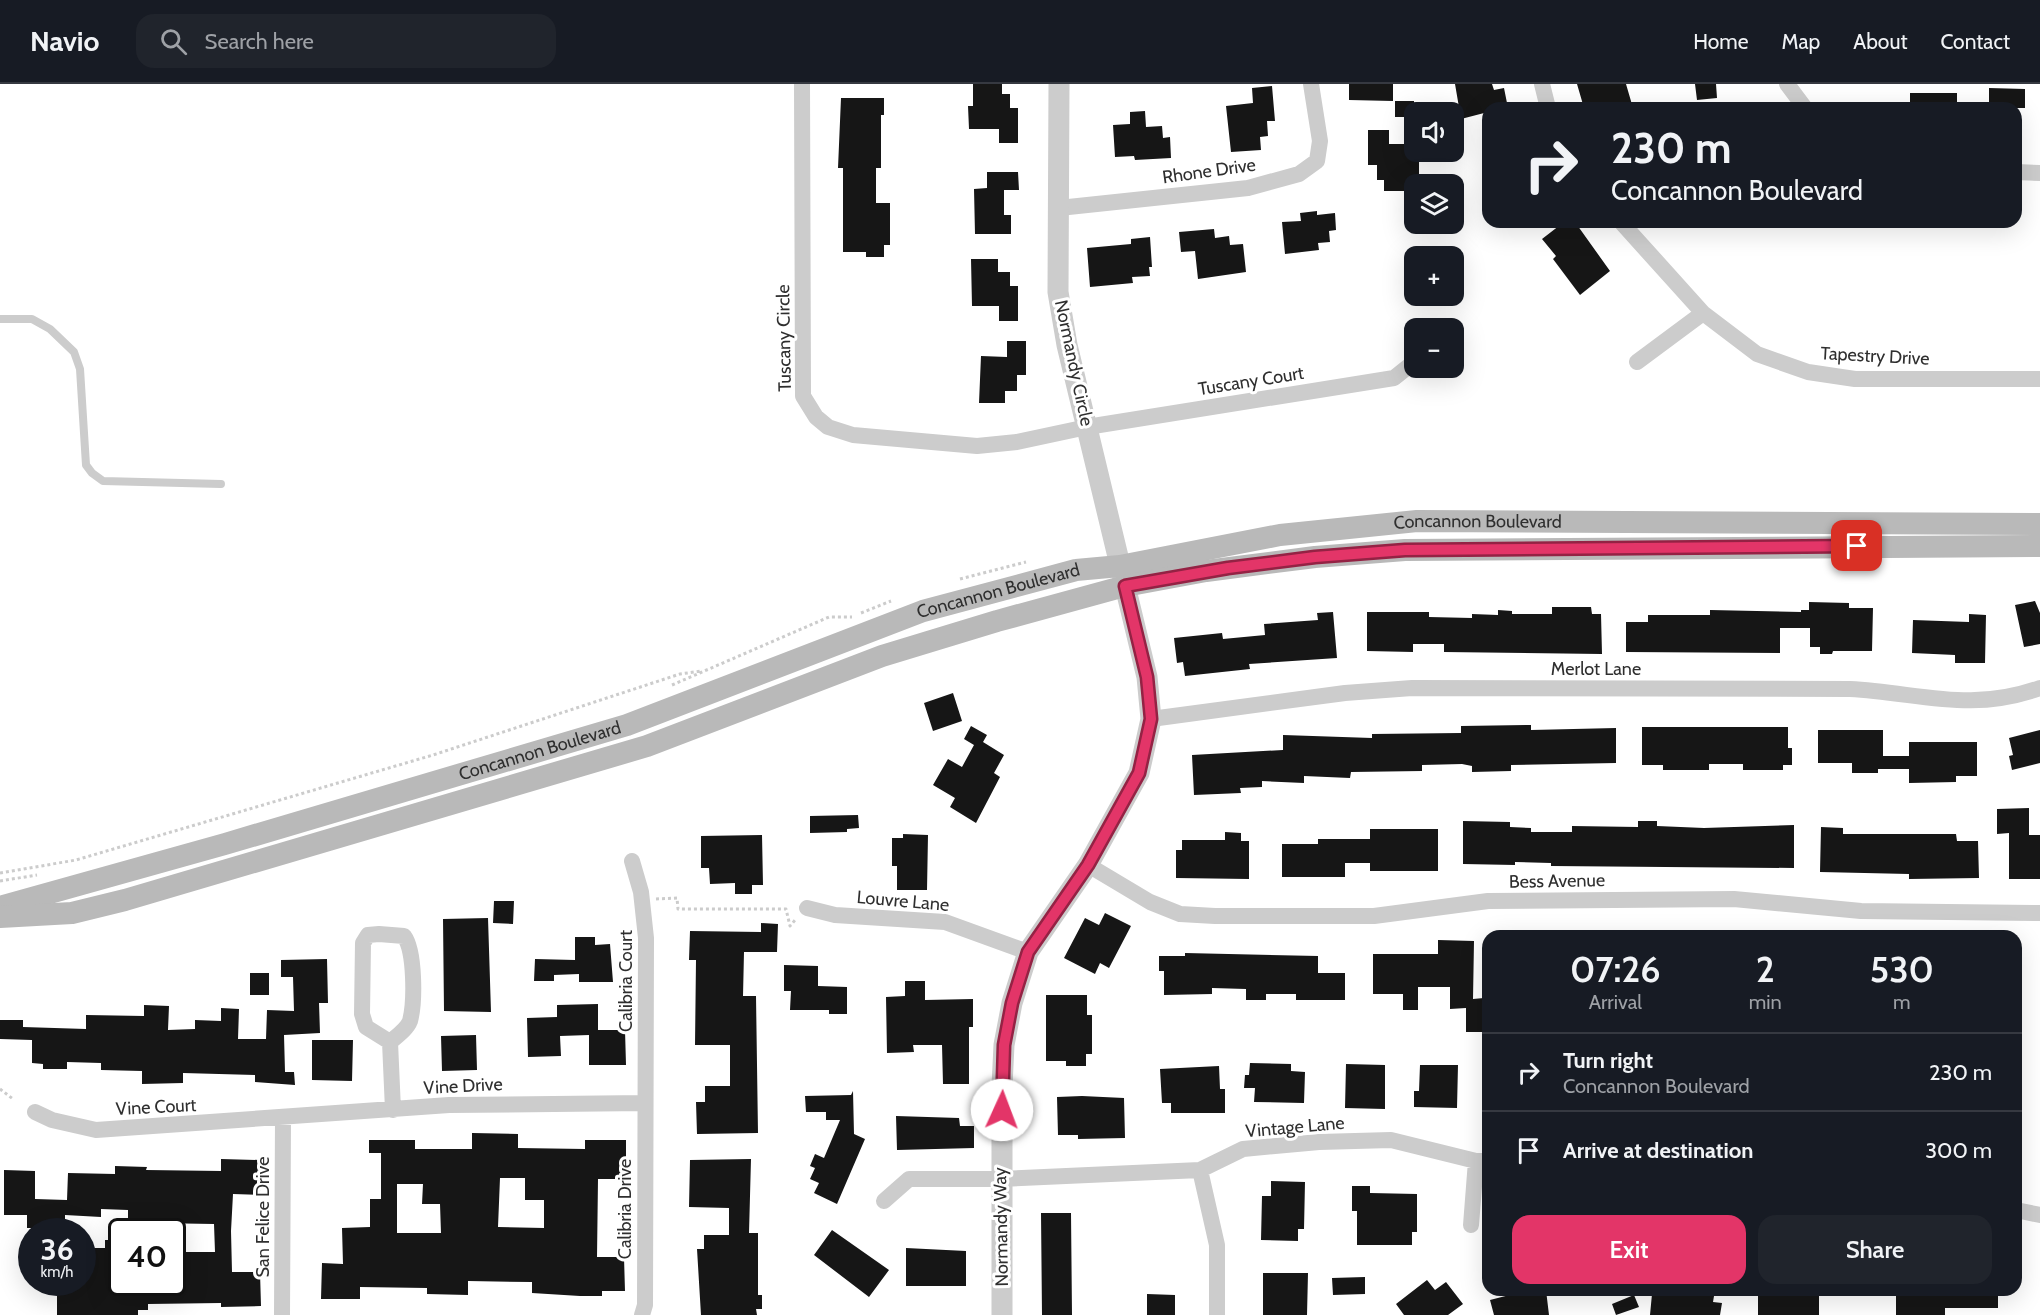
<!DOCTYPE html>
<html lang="en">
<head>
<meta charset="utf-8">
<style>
  :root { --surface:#171b24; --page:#20242c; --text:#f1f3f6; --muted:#9ea1a6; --line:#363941; --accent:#e33568 }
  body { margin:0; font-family:Cabin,sans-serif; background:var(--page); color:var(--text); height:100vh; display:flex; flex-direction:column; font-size:22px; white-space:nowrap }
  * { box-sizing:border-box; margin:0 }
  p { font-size:20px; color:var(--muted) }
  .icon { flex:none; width:33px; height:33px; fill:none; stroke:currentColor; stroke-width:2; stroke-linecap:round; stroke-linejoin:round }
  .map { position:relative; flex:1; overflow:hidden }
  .details { position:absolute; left:1482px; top:846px; width:540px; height:366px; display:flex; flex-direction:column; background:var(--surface); border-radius:18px; box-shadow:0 6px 24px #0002 }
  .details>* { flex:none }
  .hud { position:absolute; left:1482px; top:18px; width:540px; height:126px; border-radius:18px; box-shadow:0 6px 24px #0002; background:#171b24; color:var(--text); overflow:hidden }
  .buttons { position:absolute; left:1404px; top:18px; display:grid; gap:12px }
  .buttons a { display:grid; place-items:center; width:60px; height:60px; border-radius:12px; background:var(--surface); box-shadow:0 6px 24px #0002; font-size:30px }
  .speed { position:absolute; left:18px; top:1134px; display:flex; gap:12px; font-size:30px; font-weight:700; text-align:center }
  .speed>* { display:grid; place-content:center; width:78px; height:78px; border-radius:50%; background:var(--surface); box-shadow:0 6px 24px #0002; line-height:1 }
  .speed small { font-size:15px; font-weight:400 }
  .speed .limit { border:3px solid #111; border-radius:9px; background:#fff; color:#111 }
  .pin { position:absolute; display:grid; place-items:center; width:51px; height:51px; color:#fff; margin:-26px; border-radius:12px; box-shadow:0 3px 9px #0006 }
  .me { position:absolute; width:66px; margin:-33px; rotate:2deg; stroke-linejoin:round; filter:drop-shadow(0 0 4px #0008) }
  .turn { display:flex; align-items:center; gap:21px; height:126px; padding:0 30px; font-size:27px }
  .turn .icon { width:78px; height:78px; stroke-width:2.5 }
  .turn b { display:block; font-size:42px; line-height:51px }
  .eta { display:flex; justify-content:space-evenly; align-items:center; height:102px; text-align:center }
  .eta b { font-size:36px; font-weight:600; line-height:42px }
  .primary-button { display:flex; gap:12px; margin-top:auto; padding:12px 30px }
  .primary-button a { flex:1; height:69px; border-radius:18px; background:var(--accent); color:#fff; font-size:24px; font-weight:600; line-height:69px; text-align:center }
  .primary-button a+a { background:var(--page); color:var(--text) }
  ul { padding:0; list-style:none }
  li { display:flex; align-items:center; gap:18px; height:78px; padding:0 30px; border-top:2px solid var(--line) }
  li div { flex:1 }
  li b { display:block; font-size:22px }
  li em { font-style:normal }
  header { display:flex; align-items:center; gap:36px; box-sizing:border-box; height:84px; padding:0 30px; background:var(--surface); border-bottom:2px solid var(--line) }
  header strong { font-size:28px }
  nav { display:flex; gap:33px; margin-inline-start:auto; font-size:21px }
  .search { width:420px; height:54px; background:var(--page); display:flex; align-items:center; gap:15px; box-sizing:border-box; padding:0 21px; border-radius:18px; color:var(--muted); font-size:22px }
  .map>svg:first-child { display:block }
  .building { fill:#161616; fill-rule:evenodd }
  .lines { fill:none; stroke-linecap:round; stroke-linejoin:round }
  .path { stroke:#ccc; stroke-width:3; stroke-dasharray:3 3; stroke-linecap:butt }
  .service { stroke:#ccc; stroke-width:8 }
  .minor { stroke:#ccc; stroke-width:16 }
  .tertiary { stroke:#ccc; stroke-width:21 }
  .secondary { stroke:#b9b9b9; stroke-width:22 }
  .route-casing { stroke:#942244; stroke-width:15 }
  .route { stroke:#e33568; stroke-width:10 }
  .labels { text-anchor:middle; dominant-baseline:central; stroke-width:6; stroke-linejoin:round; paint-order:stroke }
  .street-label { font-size:18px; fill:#2f2f2f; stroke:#fff }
</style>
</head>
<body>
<header>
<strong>Navio</strong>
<div class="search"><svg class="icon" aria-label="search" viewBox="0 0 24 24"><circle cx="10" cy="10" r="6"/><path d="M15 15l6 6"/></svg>Search here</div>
<nav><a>Home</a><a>Map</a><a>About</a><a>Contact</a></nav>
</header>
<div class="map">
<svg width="2040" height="1231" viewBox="0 0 2040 1231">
  <rect width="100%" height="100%" fill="#fff"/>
  <path class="building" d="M973 0H1002V10H1010V24H1018V59H999V45H969L968 22H973Z
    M1349 0H1393V17L1349 16Z
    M1455 0H1492L1494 6 1504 4 1508 24H1488V28L1461 35Z
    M1577 0H1626L1633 24H1584Z
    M1695 0H1716L1717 14 1697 16Z
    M1272 2 1275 37H1267L1268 52 1260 53 1261 66 1231 68 1226 22 1253 19 1252 4Z
    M1989 4 2025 5V24H1989Z
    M1910 9H1957V24H1910Z
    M841 14H884V31H881V84H876V119H890V161H884V173H866V168H843V84H838Z
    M1395 17H1414V33H1395Z
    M1145 27 1146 43 1162 42 1163 54 1170 53 1171 74 1135 76 1134 72 1115 73 1113 41 1130 40V28Z
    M1368 46H1389V60H1414V68H1419V100H1414V107H1384V96H1377V81H1368Z
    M987 88H1018L1019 106H1004V131H1011V150H975L974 105 987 104Z
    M1317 127V131L1335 129 1336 146 1329 147 1330 158 1318 159 1319 166 1285 170 1282 138 1301 137 1300 129Z
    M1564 138H1575L1610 187 1580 211 1553 175 1556 172 1542 155Z
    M1214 145 1215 154 1229 152 1230 161 1243 160 1246 188 1198 195 1195 167 1181 168 1179 148Z
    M1150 153 1152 183H1149L1150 192 1132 193 1133 199 1090 203 1087 164 1131 160V155Z
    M971 175H998V188H1010V202H1018V237H999V222H972Z
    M1007 257H1026V291H1017V307H1005V319H979L981 272 1007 273Z
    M2035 517 2040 529V560L2024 563 2015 521Z
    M1809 518 1849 519V524H1873L1872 567H1833L1832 570H1820V563H1810V544H1780V569L1626 568V538H1648V531H1710V526L1801 528V526H1809Z
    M1552 523H1591L1592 530H1601L1602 570 1444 568V560H1413V568L1367 567V528H1429V533L1472 534V530L1498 531V526L1512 527V530H1552Z
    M1333 528 1337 574 1249 580 1250 585 1185 592 1183 578 1177 579 1174 554 1222 549 1223 555 1265 551 1264 540 1318 536 1317 529Z
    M1969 530 1986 531 1985 579H1955V571L1912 569 1913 536 1969 538Z
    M953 609 962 637 933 647 924 619Z
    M1531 641V646L1616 644V679L1511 681V687L1472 688V682L1462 680 1422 681V687L1351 688 1350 694 1304 692V699L1262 697V703L1240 704 1241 709 1194 711 1192 671 1283 666V651L1372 654V650L1461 649V642Z
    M971 642 987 651 983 658 1004 671 994 689 1000 693 976 739 950 723 955 714 933 701 948 675 962 683 974 661 964 655Z
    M1642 643H1788V664H1792V681H1783V686H1743V680H1709V686H1663V681H1642Z
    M1818 646H1883V672H1909V658H1977V692H1956V698L1909 699V685H1878V689H1852V679H1818Z
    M2040 646V679L2012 686 2009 672 2013 671 2009 654Z
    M2029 724V751H2040V795H2009V749L1997 750V725Z
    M858 731 859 744 847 745V748L810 749V732Z
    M1463 737 1510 738V743L1531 744V748H1572V742L1638 743V737H1657V742L1704 744 1794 741V784L1551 782V779L1515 778V781L1463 780Z
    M1821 743 1843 744V750H1956L1957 757H1978L1979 794 1909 795V790L1820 788Z
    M1370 745H1438V787H1370V779H1345V793H1282V760H1318V755H1370Z
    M1225 748 1241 749V757H1249V795L1176 794V766H1182V756H1225Z
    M903 750 928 751 927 806H897V782H892V754H903Z
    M762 751 763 801H752V810H735V799L710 800 709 784H701V752Z
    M494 817H514L513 840 493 839Z
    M1105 829 1131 842 1109 884 1100 879 1095 890 1064 874 1085 834 1099 841Z
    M488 834 491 928 444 927 443 835Z
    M761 839 778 840 777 868H744L743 912H756L758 1049 697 1050 696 1018H705V1002H730V961H695L696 876H689L690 847 761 848Z
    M575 853H595V861L610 860 613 898H579V890L554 891V897H534L535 875 575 876Z
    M1438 856 1474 857 1473 915 1484 914 1485 948H1466V924L1450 925V903H1418V926H1403V910H1373V870H1438Z
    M1185 869 1318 872V889H1345V916H1296V910H1266V916H1246V905L1212 904V910L1164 911V887H1159V872H1185Z
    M327 875 328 919H319L320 949 284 951 285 988H294L295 1001 255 998V991L183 989V999L142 1000V987L101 986V979L67 978V985H43V980L32 979V956L0 955V936H23V943L86 945V931L144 932V921L169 922 168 946 195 945V936L221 937V924L239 925 238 955H266L267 926 294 927 293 893H281V876Z
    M784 881 818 882V902L847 903V930H829V926H790L791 907H784Z
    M250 889H269V911H250Z
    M905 897H925V916L973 915V943H969V1000H943L942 961H913L914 968 887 969 886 913 905 912Z
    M1046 911H1087V931H1092V970H1086V982H1066V977H1046Z
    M598 920V946H625L626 981H589V951L560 952 561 972 528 973 527 934 557 933V921Z
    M476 951 477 986 442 987 441 952Z
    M312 956H353L352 997 312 996Z
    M1250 979 1291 980V987L1305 988 1304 1019 1254 1018 1255 1004H1244L1245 991H1249Z
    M1346 980 1385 981V1025L1345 1024Z
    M1420 981H1458L1457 1024 1414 1023V1007H1419Z
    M1219 982 1220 1005H1225V1029H1171V1019H1162L1160 985Z
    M853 1007 854 1050 865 1055 837 1120 814 1109 819 1099 810 1095 815 1084 810 1082 815 1070 824 1074 840 1036H826V1028H806L805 1012 851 1011Z
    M1082 1012 1124 1014 1125 1054 1078 1055V1051H1058L1057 1013Z
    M896 1032 959 1034 960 1042H974V1064L897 1066Z
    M472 1049 518 1050V1064L585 1065V1056H626V1095H598L597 1173H624L625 1207H602V1212H580L532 1209V1198L468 1197V1211L427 1210V1204L360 1203V1215H321L322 1179 343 1180 342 1144 370 1143V1115H381V1069H369V1056H415V1065H472ZM500 1094H525V1116H544V1144L498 1143ZM397 1100H423L422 1120H440L441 1149H397Z
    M221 1075 261 1076 260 1111 233 1110 231 1147 232 1188H260L261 1222 221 1223V1219L148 1220V1226H138V1231H57V1198H82V1164H105V1156H122V1198H172V1168H215L214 1140 154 1139V1148H128V1126L101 1125V1133L65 1131V1144H27V1131H4V1086L35 1087V1115L67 1116 68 1089 115 1090V1082L147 1083 146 1086 221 1087Z
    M751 1075 749 1149H758V1211H762V1225H756L757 1231H701L697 1165H704V1151H729V1124L689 1123 690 1076Z
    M1271 1097 1305 1098 1304 1145H1298V1157L1261 1156 1262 1112H1271Z
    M1352 1102H1370V1109L1417 1110V1148H1412V1161H1357V1127H1352Z
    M1041 1129H1071L1072 1231H1042Z
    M832 1146 889 1186 869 1213 814 1171Z
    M906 1164 966 1167V1202H906Z
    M1263 1189H1308L1307 1231H1263Z
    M1365 1193V1210L1333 1211 1332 1194Z
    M1427 1196 1435 1206 1446 1198 1463 1220 1448 1231H1404L1396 1220Z
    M1529 1206H1546L1549 1231H1494L1490 1216Z
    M1674 1206H1715L1713 1218 1722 1219 1720 1231H1650L1652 1210 1674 1212Z
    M1758 1206H1807V1209H1819V1231H1758Z
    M1896 1206H1998V1224H1945V1231H1896Z
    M1147 1210 1175 1211V1231H1147Z
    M1634 1211 1639 1223 1616 1231 1612 1220Z"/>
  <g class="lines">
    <path class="path" d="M960 495 1026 478
      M861 529 891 517
      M672 601 829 533H852
      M0 789 76 776 433 671 680 590 701 587
      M0 797 37 791
      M656 815 677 814 678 825H786L790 842 796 835
      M0 1005 13 1015"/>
    <path class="service" d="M0 235H32L50 245 74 268 80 285 86 381 92 389 103 397 221 400"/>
    <path class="minor" d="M802 0 803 312 816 333 828 343 853 351 977 362 1017 358 1087 343 1394 294 1414 278
      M1542 0 1548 24
      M1787 0 1805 24
      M2016 88 2040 89
      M1059 124 1248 104 1299 90 1317 77 1320 57 1311 0
      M1621 138 1703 229 1757 270 1808 288 1855 295H2040
      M1637 278 1703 229
      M1151 635 1345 609 1412 604 1850 605C1921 609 1970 629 2040 604
      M632 777 641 808 646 854 645 1221 642 1231
      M1088 781 1150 818 1180 830 1215 832H1374L1488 817 1734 815 1861 827 2040 829
      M807 824 835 831 945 838 1028 868
      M379 850 404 852C415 867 415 918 410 937 407 945 397 952 390 958L366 943 362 930 363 859 368 851Z
      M390 958 393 1026
      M35 1028 52 1036 96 1046 449 1021 645 1019
      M1200 1086 1217 1161V1231
      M884 1117 909 1095H1000L1200 1086 1243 1065 1319 1058 1391 1056 1476 1077H1488
      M2016 1126 2040 1131
      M1471 1141 1476 1077
      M282 1231 283 1035"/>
    <path class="tertiary" d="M1002 1231V1002L1004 961 1012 919 1028 868 1088 781 1139 689 1151 635 1147 593 1067 261 1058 208 1059 0"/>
    <g class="secondary">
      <path id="s1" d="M0 823 225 760 627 641 923 527 1076 486 1120 482 1280 451 1417 437 2040 440"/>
      <path d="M0 833 72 829 125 816 647 662 882 572 997 537 1125 502 1206 487 1315 473 1405 466 2040 462"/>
    </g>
  </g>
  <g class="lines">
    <g class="route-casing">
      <path id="route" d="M1002 1026 1004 961 1012 919 1028 868 1088 781 1139 689 1151 635 1147 593 1125 502 1228 484 1315 473 1405 466 1857 462"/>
    </g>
    <use href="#route" class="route"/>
  </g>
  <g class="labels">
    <g class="street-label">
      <text transform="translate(1209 87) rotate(-8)">Rhone Drive</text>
      <text transform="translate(784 254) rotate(-91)">Tuscany Circle</text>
      <text transform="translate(1875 272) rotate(3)">Tapestry Drive</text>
      <text transform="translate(1074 279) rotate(78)">Normandy Circle</text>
      <text transform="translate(1251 297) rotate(-9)">Tuscany Court</text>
      <text stroke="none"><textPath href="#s1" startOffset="1534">Concannon Boulevard</textPath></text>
      <text stroke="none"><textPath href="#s1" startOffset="1048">Concannon Boulevard</textPath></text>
      <text x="1596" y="585">Merlot Lane</text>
      <text stroke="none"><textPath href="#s1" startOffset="562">Concannon Boulevard</textPath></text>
      <text transform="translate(1557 797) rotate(-1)">Bess Avenue</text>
      <text transform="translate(903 817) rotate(5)">Louvre Lane</text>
      <text transform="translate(626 897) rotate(-90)">Calibria Court</text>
      <text transform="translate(463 1002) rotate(-3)">Vine Drive</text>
      <text transform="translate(156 1023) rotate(-3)">Vine Court</text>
      <text transform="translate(1295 1043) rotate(-5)">Vintage Lane</text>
      <text transform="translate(625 1125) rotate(-90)">Calibria Drive</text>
      <text transform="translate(263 1133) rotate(-90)">San Felice Drive</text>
      <text transform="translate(1001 1143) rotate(-91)">Normandy Way</text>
    </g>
  </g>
</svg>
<div class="buttons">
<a><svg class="icon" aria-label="sound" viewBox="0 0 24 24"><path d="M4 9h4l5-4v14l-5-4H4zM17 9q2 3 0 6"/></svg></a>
<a><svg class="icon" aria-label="layers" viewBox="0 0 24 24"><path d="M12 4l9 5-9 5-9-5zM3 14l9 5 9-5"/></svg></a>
<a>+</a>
<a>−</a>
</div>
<div class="speed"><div>36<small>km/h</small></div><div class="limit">40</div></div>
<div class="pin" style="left:1857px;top:462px;background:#d93025"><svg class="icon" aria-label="arrive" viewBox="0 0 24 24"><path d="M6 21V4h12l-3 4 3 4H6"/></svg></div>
<svg class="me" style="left:1002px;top:1026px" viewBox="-20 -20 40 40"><circle r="19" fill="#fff"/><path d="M0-13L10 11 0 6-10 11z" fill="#e33568"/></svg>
<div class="hud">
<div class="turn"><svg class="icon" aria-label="right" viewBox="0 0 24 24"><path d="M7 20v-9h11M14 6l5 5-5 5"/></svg><div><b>230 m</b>Concannon Boulevard</div></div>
</div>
<section class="details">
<div class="eta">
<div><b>07:26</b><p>Arrival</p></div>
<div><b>2</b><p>min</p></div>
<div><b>530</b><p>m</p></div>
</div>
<ul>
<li><svg class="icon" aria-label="right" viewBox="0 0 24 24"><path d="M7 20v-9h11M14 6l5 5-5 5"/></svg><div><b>Turn right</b><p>Concannon Boulevard</p></div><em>230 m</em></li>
<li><svg class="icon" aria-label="arrive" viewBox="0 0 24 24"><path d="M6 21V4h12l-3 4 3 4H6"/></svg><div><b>Arrive at destination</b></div><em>300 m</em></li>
</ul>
<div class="primary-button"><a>Exit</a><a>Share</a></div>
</section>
</div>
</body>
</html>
